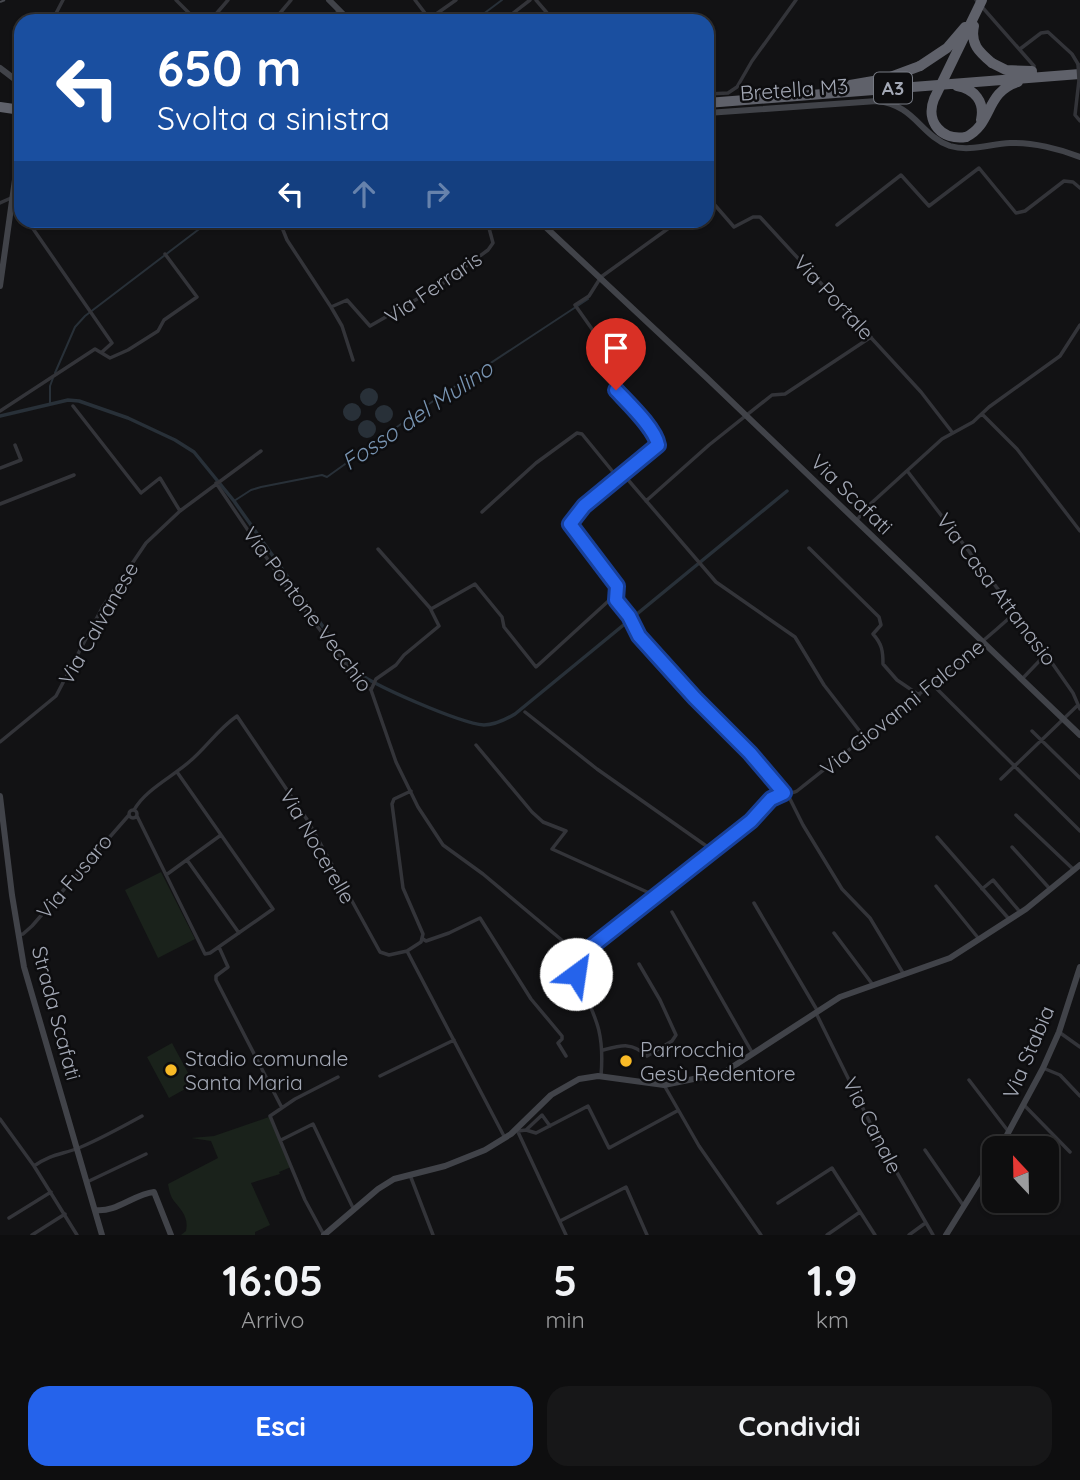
<!DOCTYPE html>
<html lang="it">
<head>
<meta charset="utf-8">
<style>
  :root { --surface:#0e0e0f; --page:#171718; --text:#f1f3f6; --muted:#9b9c9e; --line:#2e2e2f; --accent:#2563eb }
  body { margin:0; font-family:Quicksand,sans-serif; background:var(--page); color:var(--text); height:100vh; display:flex; flex-direction:column; font-size:26px; white-space:nowrap }
  * { box-sizing:border-box; margin:0 }
  p { font-size:23px; color:var(--muted) }
  .icon { flex:none; width:38px; height:38px; fill:none; stroke:currentColor; stroke-width:2; stroke-linecap:round; stroke-linejoin:round }
  .map { position:relative; height:1235px; overflow:hidden }
  .details { display:flex; flex-direction:column; background:var(--surface); flex:1 }
  .details>* { flex:none }
  .top-card { position:absolute; left:14px; top:14px; width:700px; height:214px; border-radius:21px; box-shadow:0 2px 5px #0004,0 0 0 2px var(--line); background:#1a4fa0; color:#fff; overflow:hidden }
  .needle { width:46px; rotate:338deg }
  .controls { position:absolute; left:982px; top:1136px; display:grid; gap:14px }
  .controls a { display:grid; place-items:center; width:77px; height:77px; border-radius:14px; background:var(--surface); box-shadow:0 2px 5px #0004,0 0 0 2px var(--line); font-size:35px }
  .pin { position:absolute; display:grid; place-items:center; width:60px; height:60px; color:#fff; margin:-72px -30px; border-radius:50% 50% 50% 0; rotate:-45deg; box-shadow:0 0 7px #0007 }
  .pin .icon { rotate:45deg }
  .me { position:absolute; width:77px; margin:-38px; rotate:31deg; stroke-linejoin:round; filter:drop-shadow(0 0 5px #0008) }
  .turn { display:flex; align-items:center; gap:24px; height:147px; padding:0 28px; font-size:32px }
  .turn .icon { width:91px; height:91px; stroke-width:2.5 }
  .turn b { display:block; font-size:49px; line-height:60px }
  .lanes { display:flex; align-items:center; height:66px; padding:0 28px; background:#0003; justify-content:center; gap:35px; direction:ltr }
  .lanes .off { opacity:.35 }
  .eta { display:flex; justify-content:space-evenly; align-items:center; height:119px; text-align:center }
  .eta b { font-size:42px; font-weight:800; line-height:49px }
  .button { display:flex; gap:14px; margin-top:auto; padding:14px 28px }
  .button a { flex:1; height:80px; border-radius:21px; background:var(--accent); color:#fff; font-size:28px; font-weight:800; line-height:80px; text-align:center }
  .button a+a { background:var(--page); color:var(--text) }
  .map>svg:first-child { display:block }
  .green { fill:#1a221b }
  .water { fill:#283038 }
  .lines { fill:none; stroke-linecap:round; stroke-linejoin:round }
  .stream { stroke:#283038; stroke-width:2 }
  .canal { stroke:#283038; stroke-width:3.5 }
  .street { stroke:#333439; stroke-width:3.5 }
  .secondary { stroke:#414349; stroke-width:6 }
  .highway { stroke:#5f616a; stroke-width:10 }
  .rail { stroke:#46484e; stroke-width:2; stroke-dasharray:9 7; stroke-linecap:butt }
  .street-bridge { stroke:#333439; stroke-width:3.5 }
  .highway-bridge { stroke:#5f616a; stroke-width:10 }
  .route-casing { stroke:#184099; stroke-width:18 }
  .route { stroke:#2563eb; stroke-width:12 }
  .poi-dot { fill:#f8ba26; stroke:#0d0d0f; stroke-width:2.5 }
  .labels { text-anchor:middle; dominant-baseline:central; stroke-width:5; stroke-linejoin:round; paint-order:stroke }
  .shield { fill:#0d0d0f; stroke:#767a83; stroke-width:2 }
  .shield-label { font-size:19px; font-weight:bold; fill:#a3a8b5 }
  .street-label { font-size:21px; fill:#a3a8b5; stroke:#0d0d0f }
  .poi-label { font-size:21px; fill:#a3a8b5; stroke:#0d0d0f; text-anchor:start }
  .water-label { font-size:23px; font-style:italic; fill:#7894b2; stroke:#0d0d0f }
</style>
</head>
<body>
<div class="map">
<svg width="1080" height="1235" viewBox="0 0 1080 1235">
  <rect width="100%" height="100%" fill="#121214"/>
  <path class="green" d="M161 872 195 939 158 958 125 890Z
    M172 1043 194 1084 169 1098 147 1057Z
    M269 1117 291 1167 279 1172 280 1174 251 1183 270 1225 255 1232V1235H181L186 1231C189 1217 181 1210 174 1201 170 1196 169 1189 168 1184L218 1158 211 1141 191 1138 214 1136Z"/>
  <path class="water" d="M360 397a9 9 0 1 1 18 0a9 9 0 1 1-18 0Z
    M343 412a9 9 0 1 1 18 0a9 9 0 1 1-18 0Z
    M375 414a9 9 0 1 1 18 0a9 9 0 1 1-18 0Z
    M358 429a9 9 0 1 1 18 0a9 9 0 1 1-18 0Z"/>
  <g class="lines">
    <path class="stream" d="M474 21 502 0
      M55 373 75 327 85 316 211 220
      M50 404V386L53 378
      M234 501 251 490 261 487 322 475 327 477 436 399 588 299"/>
    <path class="canal" d="M0 416 68 400 79 401 128 418 175 440 194 452 234 501 353 669C371 685 460 723 484 725 495 725 505 720 515 714L787 491"/>
    <path class="street" d="M176 0 197 21
      M415 0 431 21
      M536 0 554 21
      M976 0 1034 66
      M275 19 291 0
      M429 19 456 0
      M52 21 63 0
      M210 21 228 0
      M335 21 338 9
      M503 21 530 0
      M1020 49 1041 33 1048 32 1072 54 1078 64
      M1079 80 1075 115 1080 121
      M707 94 728 93 737 87 752 61 796 0
      M707 196 734 227 753 217H760L921 392 952 432
      M12 200 21 212
      M0 203 11 198
      M27 220 112 343 102 352
      M279 220 287 240 331 307 347 300 370 326 438 287 488 250 493 243 489 228 499 220
      M680 220 601 277 589 296 575 305 604 346C606 355 597 361 599 370L650 429 658 443 655 449 584 506 571 525 617 586 616 600 629 616 639 636 784 793
      M837 225 901 175 929 206 979 168 1016 213 1025 211 1064 181 1073 182 1080 188
      M331 307 342 326 353 360
      M73 406 141 493 160 478 180 511
      M0 411 95 349 110 358 128 350 158 331 164 320 197 297 165 254
      M982 414 1017 449 1080 531
      M0 468 21 460 15 445
      M908 472 1024 623 1073 693 1080 709
      M623 474 716 582 795 637 824 685 865 738
      M216 483 283 582 327 639 354 676 371 690 396 762 418 807 443 845 483 874 570 947 577 958
      M646 501 709 445 772 395 785 394 871 337
      M0 504 74 475
      M482 512 536 463 577 433 582 434 618 478
      M857 520 867 507 942 439 973 422 989 407 1060 356 1080 325
      M809 548 879 617 881 625 873 634C882 644 883 651 883 664L897 680 919 695
      M378 549 431 609 475 584 502 617 504 627 536 667 615 595
      M1022 679 1046 654
      M933 685 1080 831
      M371 690 376 679 396 665 404 655 439 626 431 610
      M525 712 597 769 712 850
      M1032 731 1080 778
      M0 742 56 696 102 608 146 543 180 511 261 451
      M476 745 532 812 543 822 566 831 552 849 656 896
      M1001 779 1078 705
      M787 793 803 825 842 889 870 918 903 973
      M129 814a4 4 0 1 1 8 0a4 4 0 1 1-8 0Z
      M134 810C145 790 172 777 189 762 206 748 218 729 237 716L308 821 380 952 389 955 407 951 505 1138
      M1016 815 1073 869
      M137 816 205 954 210 953 273 909 177 772
      M937 837 1009 919
      M1012 847 1050 889
      M187 860 239 933
      M166 875 221 835
      M936 886 979 939
      M982 889 993 880 1020 912
      M754 903 817 1010
      M672 912 753 1054
      M834 933 873 985
      M18 935 23 934 32 926 129 815
      M423 939 426 941 449 933 480 918 531 999 562 1036V1039L558 1043 566 1056
      M219 947 228 967 216 976V980L282 1108
      M407 951 421 942 423 934 403 888 392 804 394 799 411 791
      M577 958 751 821C760 814 766 801 775 796 783 791 790 795 797 791 871 732 946 675 1016 612
      M577 958 574 966 576 974C594 1016 605 1028 601 1076
      M816 1013 881 1145 933 1235
      M1059 1032 1080 1047
      M603 1050C622 1045 632 1042 647 1056L672 1041 676 1035 660 1000 639 964
      M1043 1068 1060 1075 1080 1096
      M380 1076 454 1040
      M969 1080 1008 1131
      M664 1085 699 1146 761 1235
      M1025 1106 1070 1152
      M0 1119 34 1166 77 1235
      M526 1130 542 1115 550 1126
      M518 1131 526 1130 536 1133 588 1106 609 1148 677 1111
      M518 1132 566 1235
      M281 1140 313 1124 354 1210
      M925 1150 963 1205
      M34 1166C53 1153 62 1155 81 1147 102 1138 122 1127 142 1116
      M410 1175 433 1235
      M87 1182 146 1154
      M778 1203 832 1168 875 1235
      M9 1218 51 1192
      M560 1221 626 1187 647 1235
      M32 1235 65 1214
      M324 1235 305 1200 270 1116 295 1099 338 1077
      M827 1235 860 1212
      M909 1235 924 1224"/>
    <path class="secondary" d="M329 0 350 21
      M0 68 21 84
      M707 113 877 101C915 105 920 135 950 146 970 152 990 144 1010 143 1032 142 1060 149 1080 157
      M538 220 707 378 1080 735
      M0 286 21 137
      M0 796 12 895 24 967 102 1235
      M1000 1148 1043 1068 1059 1032 1080 967
      M95 1210C116 1213 134 1194 154 1192L171 1235
      M324 1235 378 1189 394 1179 445 1166 485 1150 511 1134 551 1095 579 1079 598 1076 664 1085 723 1073 840 997 950 958 1026 909 1080 865
      M946 1235 994 1158"/>
    <path class="highway" d="M992 63 1006 70 1032 71
      M850 85 885 79 920 66
      M957 86C975 89 985 102 981 120
      M707 103 1080 74
      M0 107 21 110
      M966 137C993 124 985 92 1018 82"/>
    <path class="rail" d="M0 2 5 0"/>
    <path class="street-bridge" d="M1078 64 1079 80"/>
    <path class="highway-bridge" d="M974 26C970 44 979 52 992 63
      M920 66 947 48 965 27
      M966 137C942 141 925 122 934 99L982 0"/>
  </g>
  <g class="lines">
    <g class="route-casing">
      <path id="route" d="M576 974 574 966 577 958 751 821 771 799 784 793 750 753 695 698 639 636 629 616 616 600 617 586 570 524 584 506 658 445C655 428 628 403 616 390"/>
    </g>
    <use href="#route" class="route"/>
  </g>
  <g class="poi-dot">
    <circle cx="626" cy="1061" r="7"/>
    <circle cx="171" cy="1070" r="7"/>
  </g>
  <g class="labels">
    <rect class="shield" x="874" y="72.5" width="38" height="31" rx="5"/>
    <g class="shield-label">
      <text x="893" y="88">A3</text>
    </g>
    <g class="street-label">
      <text transform="translate(794 89) rotate(-4)">Bretella M3</text>
      <text transform="translate(433 287) rotate(-34)">Via Ferraris</text>
      <text transform="translate(834 297) rotate(47)">Via Portale</text>
      <text transform="translate(852 494) rotate(44)">Via Scafati</text>
      <text transform="translate(997 589) rotate(53)">Via Casa Attanasio</text>
      <text transform="translate(308 609) rotate(53)">Via Pontone Vecchio</text>
      <text transform="translate(98 623) rotate(-60)">Via Calvanese</text>
      <text transform="translate(902 707) rotate(-39)">Via Giovanni Falcone</text>
      <text transform="translate(318 846) rotate(60)">Via Nocerelle</text>
      <text transform="translate(74 876) rotate(-50)">Via Fusaro</text>
      <text transform="translate(57 1013) rotate(75)">Strada Scafati</text>
      <text transform="translate(1028 1052) rotate(-67)">Via Stabia</text>
      <text transform="translate(873 1125) rotate(63)">Via Canale</text>
    </g>
    <g class="poi-label">
      <text x="640" y="1049">Parrocchia<tspan x="640" dy="24">Gesù Redentore</tspan></text>
      <text x="185" y="1058">Stadio comunale<tspan x="185" dy="24">Santa Maria</tspan></text>
    </g>
    <g class="water-label">
      <text transform="translate(417 415) rotate(-34)">Fosso del Mulino</text>
    </g>
  </g>
</svg>
<div class="controls">
<a><svg class="needle" viewBox="-14 -14 28 28"><path d="M0-13l5 13h-10z" fill="#e53935"/><path d="M0 13l5-13h-10z" fill="#9b9c9e"/></svg></a>
</div>
<div class="pin" style="left:616px;top:390px;background:#d93025"><svg class="icon" aria-label="arrive" viewBox="0 0 24 24"><path d="M6 21V4h12l-3 4 3 4H6"/></svg></div>
<svg class="me" style="left:576px;top:974px" viewBox="-20 -20 40 40"><circle r="19" fill="#fff"/><path d="M0-13L10 11 0 6-10 11z" fill="#2563eb"/></svg>
<div class="top-card">
<div class="turn"><svg class="icon" aria-label="left" viewBox="0 0 24 24"><path d="M17 20v-9H6M10 6l-5 5 5 5"/></svg><div><b>650 m</b>Svolta a sinistra</div></div>
<div class="lanes"><svg class="icon" aria-label="left" viewBox="0 0 24 24"><path d="M17 20v-9H6M10 6l-5 5 5 5"/></svg><svg class="icon off" aria-label="ahead" viewBox="0 0 24 24"><path d="M12 20V5M6 11l6-6 6 6"/></svg><svg class="icon off" aria-label="right" viewBox="0 0 24 24"><path d="M7 20v-9h11M14 6l5 5-5 5"/></svg></div>
</div>
</div>
<section class="details">
<div class="eta">
<div><b>16:05</b><p>Arrivo</p></div>
<div><b>5</b><p>min</p></div>
<div><b>1.9</b><p>km</p></div>
</div>
<div class="button"><a>Esci</a><a>Condividi</a></div>
</section>
</body>
</html>
